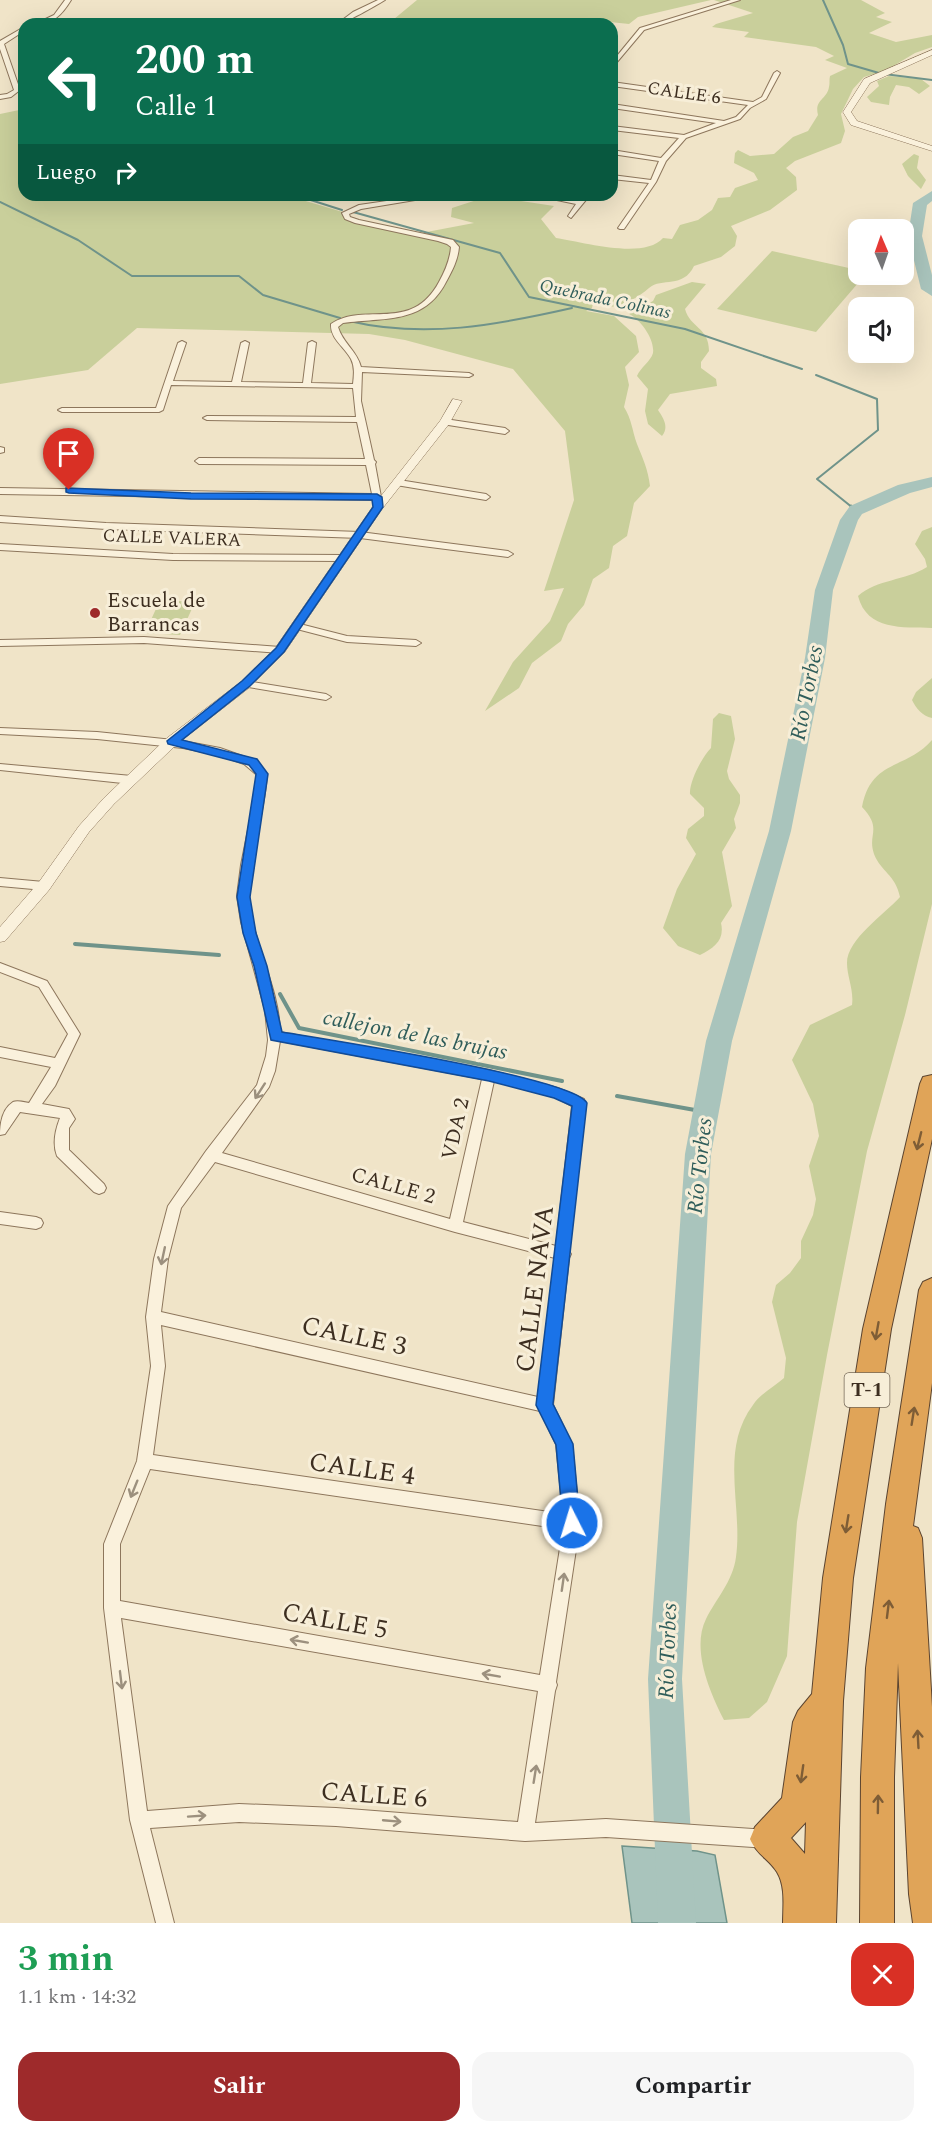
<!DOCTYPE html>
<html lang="es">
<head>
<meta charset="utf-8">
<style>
  :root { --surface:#fff; --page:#f6f6f6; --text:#202124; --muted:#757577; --accent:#9e2a2b }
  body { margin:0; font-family:Spectral,serif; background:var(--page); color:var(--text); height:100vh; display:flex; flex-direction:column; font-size:22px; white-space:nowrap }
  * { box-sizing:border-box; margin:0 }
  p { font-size:20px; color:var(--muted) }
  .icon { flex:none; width:33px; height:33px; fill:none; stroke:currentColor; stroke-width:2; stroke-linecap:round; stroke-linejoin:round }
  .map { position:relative; height:1923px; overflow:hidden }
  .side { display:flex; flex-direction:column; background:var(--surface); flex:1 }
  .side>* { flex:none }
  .guide { position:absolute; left:18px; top:18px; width:600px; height:183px; border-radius:18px; box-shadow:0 6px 24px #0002; background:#0b6e4f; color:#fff; overflow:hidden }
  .needle { width:39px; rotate:358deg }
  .tools { position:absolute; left:848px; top:219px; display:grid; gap:12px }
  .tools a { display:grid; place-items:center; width:66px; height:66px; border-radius:12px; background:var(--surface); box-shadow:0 6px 24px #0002; font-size:30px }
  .pin { position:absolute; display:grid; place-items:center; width:51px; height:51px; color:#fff; margin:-62px -26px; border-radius:50% 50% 50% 0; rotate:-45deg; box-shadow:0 0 6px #0007 }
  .pin .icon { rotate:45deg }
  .me { position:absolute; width:66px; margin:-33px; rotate:355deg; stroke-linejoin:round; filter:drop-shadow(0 0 4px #0008) }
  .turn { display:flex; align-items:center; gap:21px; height:126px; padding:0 18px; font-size:27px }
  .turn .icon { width:78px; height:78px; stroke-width:2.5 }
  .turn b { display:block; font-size:42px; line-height:51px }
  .then { display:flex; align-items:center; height:57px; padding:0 18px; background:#0003; gap:12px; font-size:22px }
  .round { display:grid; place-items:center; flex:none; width:63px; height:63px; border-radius:18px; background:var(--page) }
  .overview { display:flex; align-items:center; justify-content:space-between; height:102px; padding:0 18px }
  h1 { font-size:36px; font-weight:700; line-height:45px; color:#1e9e55 }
  .action { display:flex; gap:12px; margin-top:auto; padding:12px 18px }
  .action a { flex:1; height:69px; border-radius:18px; background:var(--accent); color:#fff; font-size:24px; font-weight:700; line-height:69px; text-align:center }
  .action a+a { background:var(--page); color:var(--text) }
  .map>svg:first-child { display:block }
  .green { fill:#c9cf9b }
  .water { fill:#a9c4bc; stroke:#6f938a; stroke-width:1.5 }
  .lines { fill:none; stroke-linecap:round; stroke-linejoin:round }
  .stream-far2 { stroke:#6f938a; stroke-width:2 }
  .stream-far1 { stroke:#6f938a; stroke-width:3 }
  .stream { stroke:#6f938a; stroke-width:4 }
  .river { fill:#a9c4bc; fill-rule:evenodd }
  .minor-casing { stroke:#8d765c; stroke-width:2 }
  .tertiary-casing { stroke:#8d765c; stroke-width:1 }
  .motorway-casing { stroke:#5b4430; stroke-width:2 }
  .minor { fill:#faf1dc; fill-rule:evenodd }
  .tertiary { fill:#faf1dc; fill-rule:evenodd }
  .motorway { fill:#e0a458; fill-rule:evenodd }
  .oneway { stroke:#9c907e }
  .oneway2 { stroke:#7e5d36 }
  .route { fill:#1a73e8; stroke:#114b97; stroke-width:1.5 }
  .poi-dot { fill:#9e2a2b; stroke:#f7eed8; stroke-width:2 }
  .labels { text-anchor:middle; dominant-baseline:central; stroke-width:6; stroke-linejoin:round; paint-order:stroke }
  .far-street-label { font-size:18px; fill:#3d2e20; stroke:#f7eed8 }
  .far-water-label { font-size:18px; font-style:italic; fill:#2f5d5a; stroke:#f7eed8 }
  .shield { fill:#f7eed8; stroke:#756857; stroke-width:1.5 }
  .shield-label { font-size:20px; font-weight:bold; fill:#3d2e20 }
  .poi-label { font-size:21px; fill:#3d2e20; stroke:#f7eed8; text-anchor:start }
  .street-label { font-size:21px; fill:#3d2e20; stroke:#f7eed8 }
  .water-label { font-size:22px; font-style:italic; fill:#2f5d5a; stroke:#f7eed8 }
  .near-street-label { font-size:26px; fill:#3d2e20; stroke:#f7eed8 }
</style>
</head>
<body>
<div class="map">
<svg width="932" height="1923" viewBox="0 0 932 1923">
  <rect width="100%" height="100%" fill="#f0e4c8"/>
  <path class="green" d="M417 0H711L638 17 629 24 582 19 576 24H388Z
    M714 0H861L885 13 876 17 892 22 869 33 896 42 932 35V47L915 53 885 71 864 77 853 89 841 114 845 131 841 143 795 161 786 168 796 177 797 190 770 210 731 226 737 236 735 246 721 257 694 266C683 289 662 277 649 288 635 300 611 314 593 303L592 308 586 311 614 316 636 336 639 352 625 367 629 385 624 407C632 420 632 430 637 444 643 459 648 469 650 486L634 503 627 536 613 546 609 568 593 579 584 605 568 624 561 641 532 663 519 688 485 711 513 662 550 621 564 588 544 591 574 500 565 431 513 369 405 340 369 334 137 328 88 370 0 384V114L24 109V195H299V199L346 213 348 218 416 234 474 223 451 217 452 208 489 196 554 206 541 219 556 238C583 242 644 260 663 238L672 239 680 225 698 220 712 210 718 198 730 197 735 188 758 180 754 173 734 163 735 153 738 150 750 156 774 154 793 137 808 131 818 115C814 99 827 100 829 87 830 83 829 80 830 76L847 68 825 60 834 56 816 47 744 37 749 32 712 27 716 24 753 13Z
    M889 76 921 79 930 86 919 94 909 87 896 85 890 97 889 105 871 102 867 97 879 86 877 81Z
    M914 154 919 156 917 168 926 180 921 189 908 176 902 164Z
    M772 251 858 270V274L865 275 816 332 717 309Z
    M692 282 706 284 685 309C690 328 709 327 709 351L701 362V368L716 379 717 386 670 394 658 410C664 419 669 427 662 436L648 424 645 411 648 389 637 376C640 368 651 361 653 353 655 339 640 319 629 314L653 301 656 295Z
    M932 527V628C903 627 867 631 858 596 877 579 905 581 927 567L925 559 915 544 922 531Z
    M160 600 195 602 180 635 145 633Z
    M932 678V718C922 716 916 708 912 700L916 692Z
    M719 713 731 716 735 739 727 771 729 779 740 795V803L734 819 736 828 722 852 732 906 721 923C725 940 714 948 700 955L678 946 663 928 677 889 696 854 686 838 688 829 704 816V808L690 794C689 782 702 757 711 748L713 719Z
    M932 740V904L905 1015 867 1151 827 1355 797 1522 787 1656 767 1702 749 1718 724 1720C710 1693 691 1649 706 1619 716 1599 733 1581 736 1557 743 1507 719 1450 753 1405 760 1394 775 1386 784 1378L786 1358 772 1302 776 1285 790 1273 801 1258V1241L813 1215 816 1199 809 1166 819 1136 813 1104 792 1060 810 1025 852 1005C854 989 847 977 847 963 847 939 885 914 900 897 895 874 881 872 874 854 867 834 883 829 862 807 871 759 906 770 932 740Z"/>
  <path class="water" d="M622 1846 697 1851 715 1855 727 1923H632Z"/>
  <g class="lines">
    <path class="stream-far2" d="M823 0 843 45 848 64 879 73
      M884 74 932 80
      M295 195 342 210
      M0 202 78 240 132 276H239L263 295 340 318
      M353 212 500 253 529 297 685 329 802 369
      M349 321C425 339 497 325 572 308
      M816 375 877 399 878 430 817 479 853 508"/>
    <path class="stream-far1" d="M851 506 856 510"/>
    <path class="stream" d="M75 944 219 955
      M280 994 299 1028 562 1081
      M617 1096 706 1112"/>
    <path class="river" d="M932 191V201L927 205 922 236 932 275V296L921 289 908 236 913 203Z
      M932 477V487L910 493 862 514 858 520 833 590 825 658 791 831 732 1041 711 1154 682 1679 696 1923H658L648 1679 685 1154 706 1041 769 831 805 658 815 590 840 520 850 506 898 485Z"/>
    <g class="minor-casing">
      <path id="minor" d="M65 0H71C62 15 53 24 35 24L54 15Z
        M378 0H385C377 5 344 24 337 24L353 12Z
        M731 0H740L644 30 612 68V62L640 28Z
        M24 27V31L4 44 20 90 11 97 0 99V95L7 94 14 90 0 49V41Z
        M777 71 780 73 766 99 750 108 740 119 686 138 666 161 656 182 624 229H620L618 228 649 183 612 179V175L651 180 659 161 612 154V150L661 158 679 138 612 130V126L684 135 716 123 612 108V104L724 121 736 117 748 105 612 86V82L753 102 762 97 774 73Z
        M428 195H445L361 209 349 214 350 217 359 220 453 240 459 247C458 260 452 271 446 282 424 325 384 317 343 323L338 327C342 342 357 351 361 367L469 373 473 375 469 377 362 372 361 401 374 460 376 462 375 464 381 497V509H375L373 500 0 494V488L372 494 366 465 199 464 195 461 199 458 365 459 357 422 207 420 203 418 207 416 356 417 353 388 171 385 163 410 159 412H62L58 410 62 408H156L178 343 182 341 186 343 173 381 232 382 241 343 245 341 249 343 241 382 303 383 308 343 312 341 316 343 311 383 353 384C354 375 355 367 351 359 345 347 330 339 331 324 365 301 411 334 439 282 445 271 450 260 451 247L447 244 438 241 355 223 345 219 342 213 359 205Z
        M533 195H547L579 201 583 195H590L571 218 568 216 576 204Z
        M445 419 505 428 509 431 505 434 442 424 441 422Z
        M0 447 4 448V452L0 453Z
        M399 480 486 494 490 497 486 500 396 485 395 483Z
        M0 516 106 523 360 532 508 551 513 554 508 557 360 538 106 529 0 522Z
        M0 544 173 554 343 555 348 558 343 561 173 560 0 550Z
        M296 623 347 636 416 640 421 643 416 646 347 642 293 628V624Z
        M144 637 280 647 285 650 280 653 144 643 0 646V640Z
        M246 681 326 694 331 697 326 700 242 686V682Z
        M0 728 97 732 183 741 220 748 251 759 267 774C265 815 245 868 250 906 255 949 279 988 280 1032L489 1070 558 1088 584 1099 585 1103 569 1251 571 1254 569 1258 553 1405 572 1444 580 1523 556 1682 557 1685 555 1691 535 1823 606 1819 766 1830 772 1833 775 1839 772 1845 766 1848 606 1837 525 1841 336 1826 239 1822 150 1828 174 1923H156L130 1820 104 1608V1544L137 1461 151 1366 146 1317 154 1259 168 1206 206 1151 257 1085 266 1056 268 1040 265 1010 241 922 237 896 241 865 253 805 257 775 244 764 218 755 183 748 97 739 0 734ZM280 1041 482 1079 450 1219 222 1153 269 1087 275 1071ZM494 1081 555 1097 572 1106 556 1246 463 1222ZM215 1162 455 1232 555 1258 538 1397 161 1312 168 1259 181 1208ZM161 1325 540 1411 556 1444 563 1514 153 1455 165 1366ZM150 1469 563 1529 540 1675 120 1601V1544ZM121 1618 538 1691 518 1822 336 1808 239 1804 147 1811Z
        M0 764 132 776 137 780 132 784 0 770Z
        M0 878 44 882 50 886 44 890 0 886Z
        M0 963 47 981 80 1034 55 1086 42 1104 69 1109 75 1119 69 1128V1150L104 1184 106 1188 104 1192 99 1194 94 1192 57 1156C52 1143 56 1128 60 1118L20 1112 5 1134 0 1135C0 1124 2 1109 13 1102 17 1100 24 1102 29 1103L51 1067 0 1057V1047L55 1058 68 1034 39 987 0 972Z
        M0 1212 36 1217 41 1219 43 1223 41 1227 36 1229 0 1224Z"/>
    </g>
    <g class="tertiary-casing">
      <path id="tertiary" d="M932 50V55L870 83 851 112 857 121 932 146V151L851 125 843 112 864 79Z
        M453 399 462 401 449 424 382 509 284 653 250 687 177 744 114 804 89 832 49 890 5 941 0 942V927L39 882 79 826 104 798 167 738 242 681 276 647 374 505 440 421Z"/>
    </g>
    <g class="motorway-casing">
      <path id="motorway" d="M932 1075V1139L891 1329 853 1578 843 1701 836 1923H783C783 1906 786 1887 777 1872 769 1859 757 1855 750 1839L755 1827 782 1798 793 1722 798 1711 812 1694 823 1578 863 1329 920 1084 923 1077ZM806 1822 805 1854 791 1838Z
        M932 1278V1383L913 1526 918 1528 922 1538 932 1707V1923H913L909 1894 898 1663 894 1777V1923H860L861 1777 866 1668 886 1504 919 1290 923 1282Z"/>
    </g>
    <use href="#minor" class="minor"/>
    <use href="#tertiary" class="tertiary"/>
    <use href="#motorway" class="motorway"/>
  </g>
  <defs><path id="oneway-shaft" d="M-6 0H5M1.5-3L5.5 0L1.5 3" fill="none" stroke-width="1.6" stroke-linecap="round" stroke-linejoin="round" transform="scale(1.5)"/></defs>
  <g class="oneway">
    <use href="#oneway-shaft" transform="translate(260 1091) rotate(123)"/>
    <use href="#oneway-shaft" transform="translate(163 1256) rotate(102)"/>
    <use href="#oneway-shaft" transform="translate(134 1489) rotate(112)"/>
    <use href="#oneway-shaft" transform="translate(563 1582) rotate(-82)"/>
    <use href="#oneway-shaft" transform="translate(299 1641) rotate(-170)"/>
    <use href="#oneway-shaft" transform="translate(491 1675) rotate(-170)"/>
    <use href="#oneway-shaft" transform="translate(121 1680) rotate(83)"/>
    <use href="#oneway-shaft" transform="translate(535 1774) rotate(-81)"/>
    <use href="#oneway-shaft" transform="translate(197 1816) rotate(-4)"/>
    <use href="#oneway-shaft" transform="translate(392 1821) rotate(5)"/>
  </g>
  <g class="oneway2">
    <use href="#oneway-shaft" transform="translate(919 1141) rotate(104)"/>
    <use href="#oneway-shaft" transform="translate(877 1331) rotate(100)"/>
    <use href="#oneway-shaft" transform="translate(913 1416) rotate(-81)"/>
    <use href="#oneway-shaft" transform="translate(847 1524) rotate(99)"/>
    <use href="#oneway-shaft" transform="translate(888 1609) rotate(-83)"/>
    <use href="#oneway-shaft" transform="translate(918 1739) rotate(-93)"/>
    <use href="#oneway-shaft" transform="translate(802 1774) rotate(98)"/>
    <use href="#oneway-shaft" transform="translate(878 1804) rotate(-89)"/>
  </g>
  <path class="route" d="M66 488 191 493 377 494 382 497 383 507 284 652 250 686 182 740 257 759 268 774 250 897 256 933 267 966 282 1032C324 1039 573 1077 587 1103L553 1404 573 1444 580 1523 578 1529 572 1532 565 1529 563 1523 556 1445 536 1405 572 1106 554 1098 489 1081 271 1040 254 966 243 933 237 897 256 774 249 765 168 744 167 741 242 681 276 648 373 507 372 500 191 499 69 493 66 492Z"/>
  <circle class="poi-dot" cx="95" cy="613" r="6"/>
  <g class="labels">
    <g class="far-street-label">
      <text transform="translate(684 93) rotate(8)">CALLE 6</text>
      <text transform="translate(172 538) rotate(2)">CALLE VALERA</text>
    </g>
    <g class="far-water-label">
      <text transform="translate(605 299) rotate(12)">Quebrada Colinas</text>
    </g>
    <rect class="shield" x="844.5" y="1373" width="45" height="34" rx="4.5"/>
    <g class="shield-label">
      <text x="867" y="1390">T-1</text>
    </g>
    <g class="poi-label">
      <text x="107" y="601">Escuela de<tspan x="107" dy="24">Barrancas</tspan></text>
    </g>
    <g class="street-label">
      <text transform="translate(456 1129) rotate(-77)">VDA 2</text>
      <text transform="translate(393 1186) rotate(16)">CALLE 2</text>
    </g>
    <g class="water-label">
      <text transform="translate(807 693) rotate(-79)">Río Torbes</text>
      <text transform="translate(415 1035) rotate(11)">callejon de las brujas</text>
      <text transform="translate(700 1166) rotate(-84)">Río Torbes</text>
      <text transform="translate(668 1651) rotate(-88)">Río Torbes</text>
    </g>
    <g class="near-street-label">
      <text transform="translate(535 1289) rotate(-83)">CALLE NAVA</text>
      <text transform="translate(354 1336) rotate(12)">CALLE 3</text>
      <text transform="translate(362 1469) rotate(8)">CALLE 4</text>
      <text transform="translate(335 1621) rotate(10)">CALLE 5</text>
      <text transform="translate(374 1795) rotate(4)">CALLE 6</text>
    </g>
  </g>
</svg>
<div class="tools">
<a><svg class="needle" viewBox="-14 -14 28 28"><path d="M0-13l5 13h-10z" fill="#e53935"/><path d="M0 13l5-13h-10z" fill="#757577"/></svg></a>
<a><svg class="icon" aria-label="sound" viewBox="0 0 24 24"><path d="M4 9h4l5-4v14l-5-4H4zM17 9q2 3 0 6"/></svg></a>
</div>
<div class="pin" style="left:69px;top:490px;background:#d93025"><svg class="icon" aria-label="arrive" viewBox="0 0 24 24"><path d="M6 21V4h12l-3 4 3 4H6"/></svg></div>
<svg class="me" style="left:572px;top:1523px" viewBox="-20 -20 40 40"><circle r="17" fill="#1a73e8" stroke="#fff" stroke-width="3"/><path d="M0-11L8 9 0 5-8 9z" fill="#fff"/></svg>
<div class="guide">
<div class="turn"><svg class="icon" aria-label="left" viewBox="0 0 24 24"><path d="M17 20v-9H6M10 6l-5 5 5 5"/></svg><div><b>200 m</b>Calle 1</div></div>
<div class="then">Luego<svg class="icon" aria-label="right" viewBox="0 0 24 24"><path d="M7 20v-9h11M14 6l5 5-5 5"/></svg></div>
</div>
</div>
<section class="side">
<div class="overview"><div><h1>3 min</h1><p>1.1 km · 14:32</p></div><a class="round" style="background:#d93025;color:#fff"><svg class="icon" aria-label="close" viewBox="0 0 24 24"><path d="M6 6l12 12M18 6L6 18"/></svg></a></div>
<div class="action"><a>Salir</a><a>Compartir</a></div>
</section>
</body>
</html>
